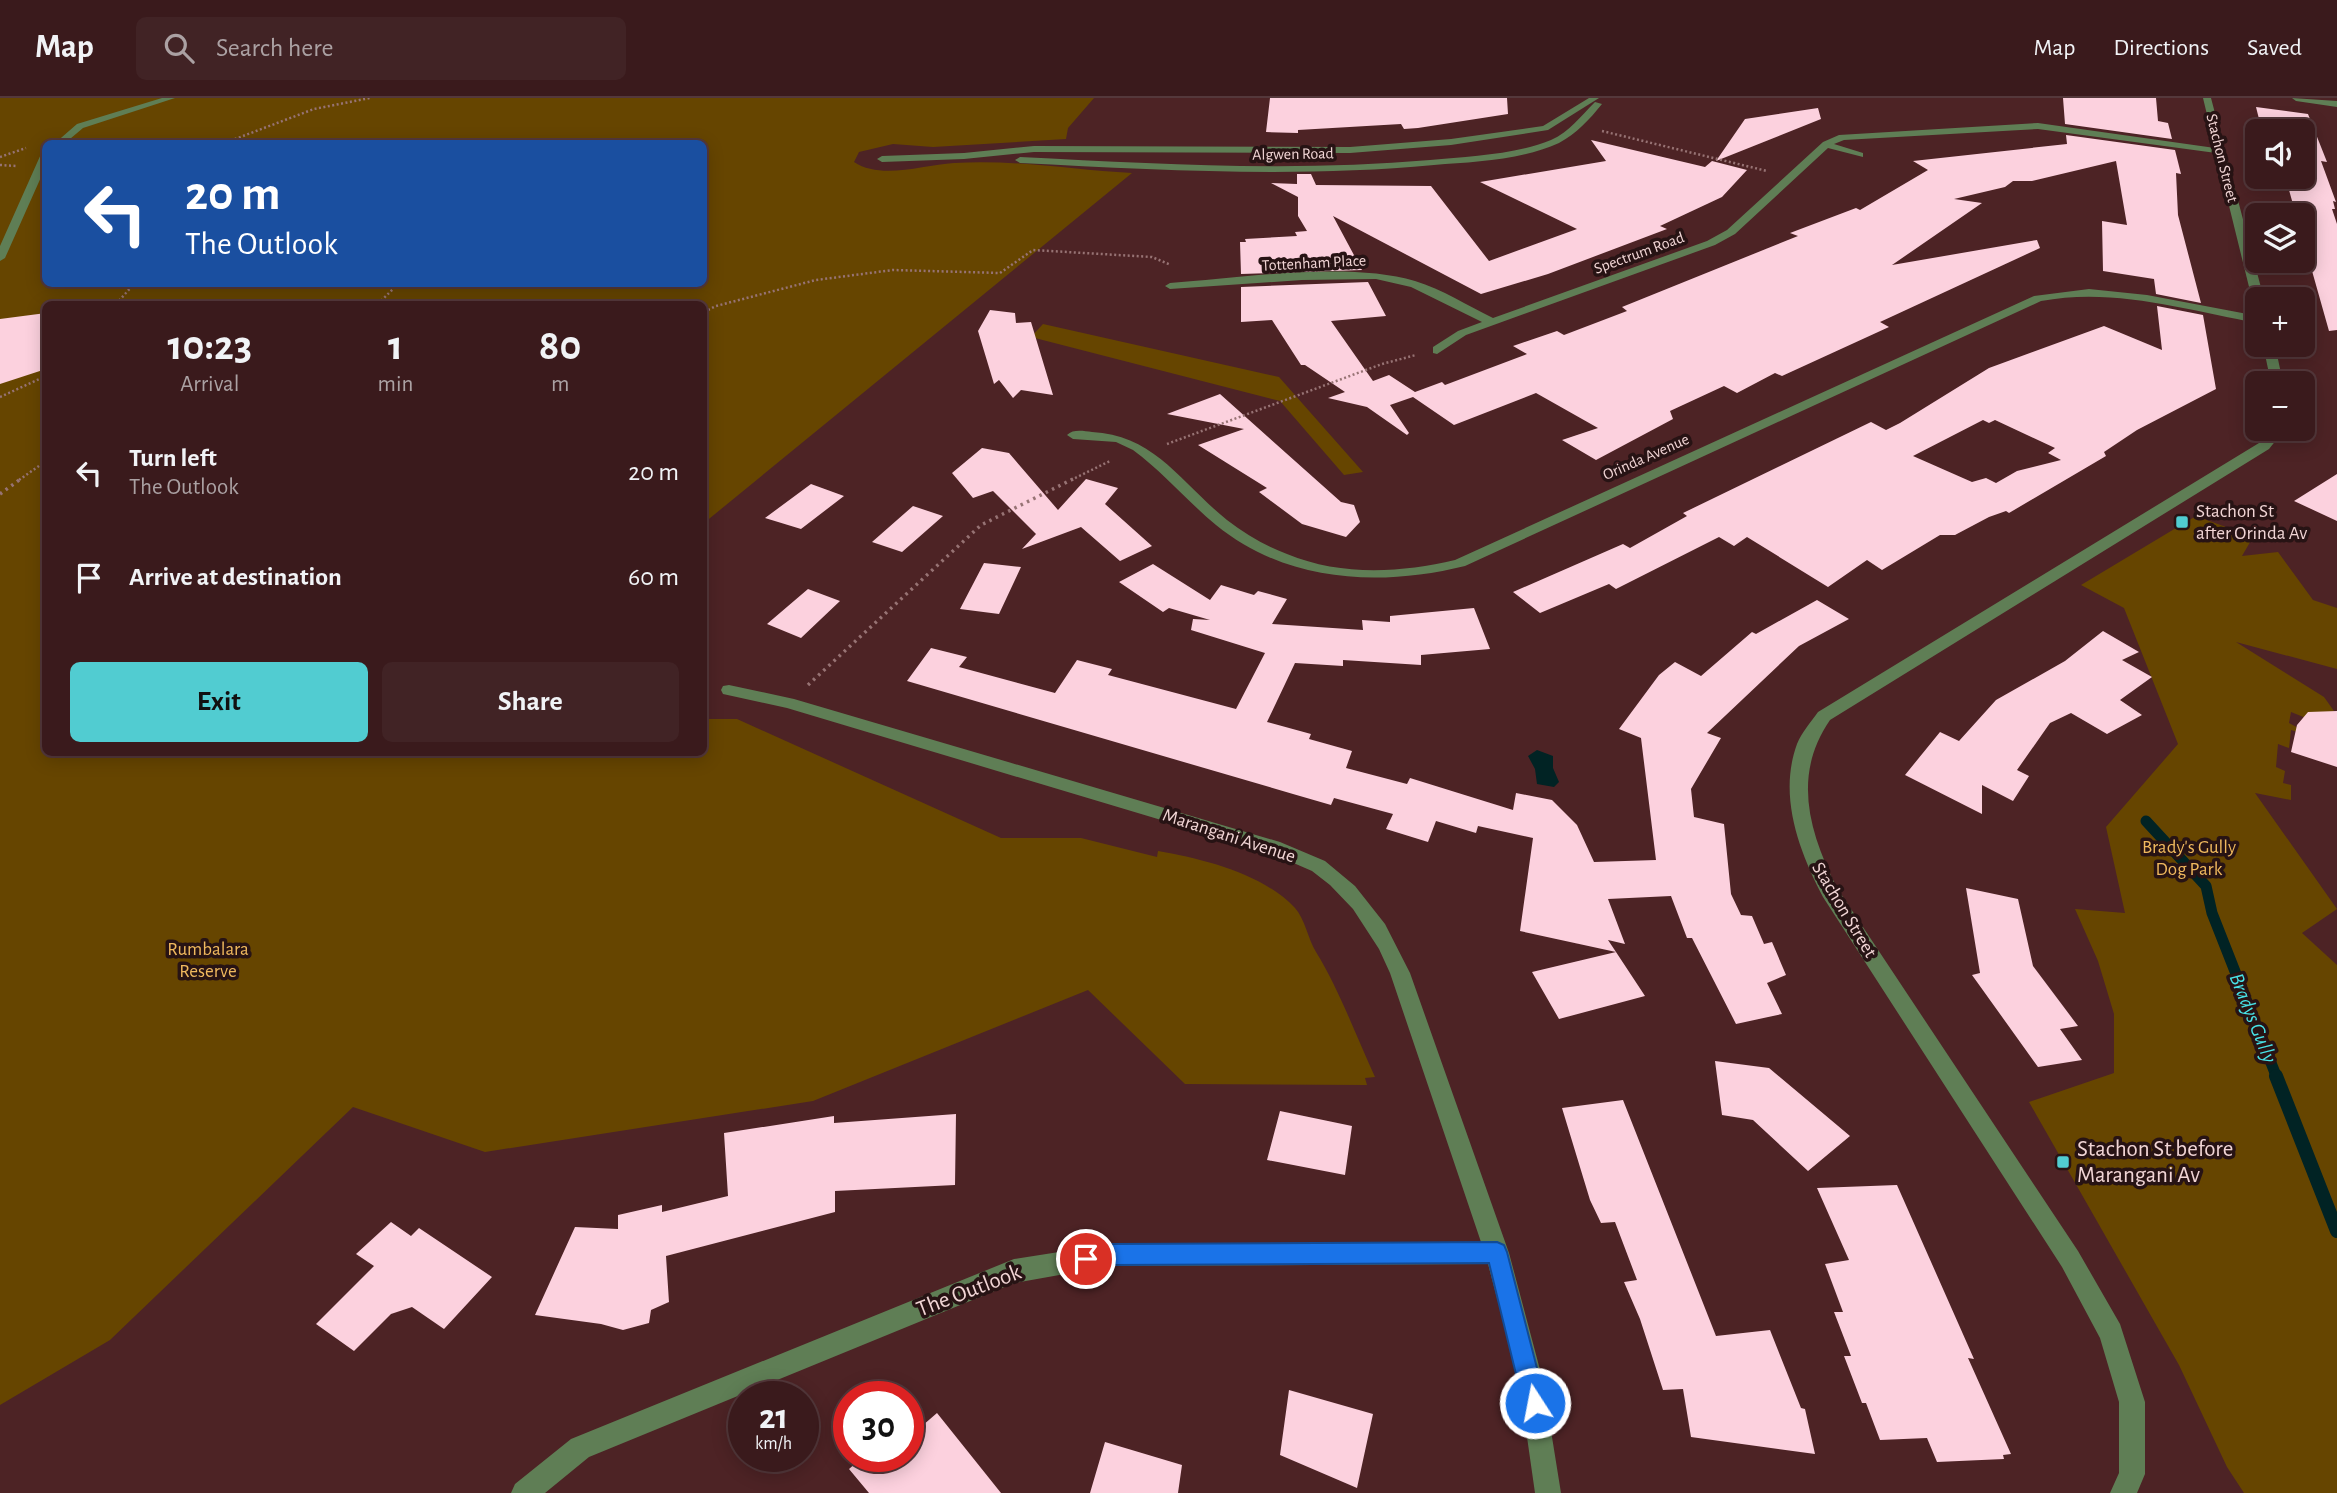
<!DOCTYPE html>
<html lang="en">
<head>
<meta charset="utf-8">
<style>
  :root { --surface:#3a1a1c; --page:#412325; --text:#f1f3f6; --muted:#aba1a3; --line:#54383b; --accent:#51ccd1 }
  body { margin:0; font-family:"Alegreya Sans",sans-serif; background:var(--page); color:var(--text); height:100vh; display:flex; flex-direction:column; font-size:26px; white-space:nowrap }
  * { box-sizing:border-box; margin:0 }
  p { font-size:23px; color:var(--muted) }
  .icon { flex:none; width:38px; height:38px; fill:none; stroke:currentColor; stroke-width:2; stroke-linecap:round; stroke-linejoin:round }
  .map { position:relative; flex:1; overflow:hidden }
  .sheet { position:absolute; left:42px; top:203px; width:665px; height:455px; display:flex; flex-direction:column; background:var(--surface); border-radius:10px; box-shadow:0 4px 18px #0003,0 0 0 2px var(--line) }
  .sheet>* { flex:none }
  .hud { position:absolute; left:42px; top:42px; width:665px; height:147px; border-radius:10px; box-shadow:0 4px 18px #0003,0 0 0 2px var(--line); background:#1a4fa0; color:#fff; overflow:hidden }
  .tools { position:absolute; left:2245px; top:21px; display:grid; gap:14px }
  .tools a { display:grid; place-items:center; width:70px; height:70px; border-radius:10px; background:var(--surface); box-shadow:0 4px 18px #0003,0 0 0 2px var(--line); font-size:35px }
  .speed { position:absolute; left:728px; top:1283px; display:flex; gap:14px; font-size:35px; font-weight:700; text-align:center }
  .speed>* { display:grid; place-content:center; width:91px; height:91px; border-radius:50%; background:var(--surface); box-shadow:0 4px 18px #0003,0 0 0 2px var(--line); line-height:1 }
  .speed small { font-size:18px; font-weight:400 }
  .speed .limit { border:10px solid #d22; background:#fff; color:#111 }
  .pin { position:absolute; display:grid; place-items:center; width:60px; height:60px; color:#fff; margin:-30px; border:4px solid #fff; border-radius:50%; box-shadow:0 2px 7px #0007 }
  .me { position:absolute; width:77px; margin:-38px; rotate:349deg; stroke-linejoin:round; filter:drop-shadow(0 0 5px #0008) }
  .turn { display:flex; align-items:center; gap:24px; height:147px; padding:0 28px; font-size:32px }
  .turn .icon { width:91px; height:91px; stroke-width:2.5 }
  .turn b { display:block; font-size:49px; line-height:60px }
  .eta { display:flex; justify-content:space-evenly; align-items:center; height:119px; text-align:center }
  .eta b { font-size:42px; font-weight:700; line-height:49px }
  .cta { display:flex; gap:14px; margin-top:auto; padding:14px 28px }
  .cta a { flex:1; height:80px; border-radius:10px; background:var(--accent); color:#111; font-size:28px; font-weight:700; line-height:80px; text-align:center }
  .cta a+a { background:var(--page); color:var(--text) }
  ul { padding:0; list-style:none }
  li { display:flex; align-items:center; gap:21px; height:105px; padding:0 28px }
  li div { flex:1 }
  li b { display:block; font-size:26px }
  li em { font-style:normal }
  header { display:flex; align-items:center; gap:42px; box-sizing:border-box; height:98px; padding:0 35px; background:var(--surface); border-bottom:2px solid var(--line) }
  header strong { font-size:33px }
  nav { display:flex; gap:38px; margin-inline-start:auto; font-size:24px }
  .search { width:490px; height:63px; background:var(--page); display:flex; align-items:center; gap:18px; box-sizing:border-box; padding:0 24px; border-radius:10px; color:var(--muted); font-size:26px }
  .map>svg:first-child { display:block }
  .green { fill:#664500; fill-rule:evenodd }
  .water { fill:#012324 }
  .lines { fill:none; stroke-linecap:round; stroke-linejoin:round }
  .stream-far1 { stroke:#012324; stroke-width:11 }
  .stream { stroke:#012324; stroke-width:14 }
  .building { fill:#fcd1de; fill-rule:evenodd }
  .path-far1 { stroke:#977374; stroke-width:2.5; stroke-dasharray:2 2.5; stroke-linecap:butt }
  .path { stroke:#977374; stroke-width:3.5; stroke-dasharray:2.5 4.5; stroke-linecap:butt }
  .minor { fill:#5f7e55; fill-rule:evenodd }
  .route { fill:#1a73e8; stroke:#114b97; stroke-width:2 }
  .poi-dot { fill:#51ccd1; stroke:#271314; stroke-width:2.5 }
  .labels { text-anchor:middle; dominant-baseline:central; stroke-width:7; stroke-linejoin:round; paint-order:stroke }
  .far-street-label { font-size:16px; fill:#f1d5d5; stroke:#271314 }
  .poi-label { font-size:19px; fill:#f1d5d5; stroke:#271314; text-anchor:start }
  .street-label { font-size:19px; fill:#f1d5d5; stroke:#271314 }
  .park-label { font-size:19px; fill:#f0b95e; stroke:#271314 }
  .water-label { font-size:21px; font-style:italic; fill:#48e2e7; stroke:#271314 }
  .near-poi-label { font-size:23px; fill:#f1d5d5; stroke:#271314; text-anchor:start }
  .near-street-label { font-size:23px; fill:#f1d5d5; stroke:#271314 }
</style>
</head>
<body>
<header>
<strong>Map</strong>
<div class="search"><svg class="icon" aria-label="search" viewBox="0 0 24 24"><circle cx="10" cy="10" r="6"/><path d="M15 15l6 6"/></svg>Search here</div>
<nav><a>Map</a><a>Directions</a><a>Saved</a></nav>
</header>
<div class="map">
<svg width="2337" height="1395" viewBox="0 0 2337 1395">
  <rect width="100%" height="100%" fill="#4d2325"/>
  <path class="green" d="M0 0H1094L1068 30 1066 41 933 49 893 46 859 54 854 64C881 82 923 67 954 65 1014 61 1072 72 1132 75L704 425V206H46V654H704V621H737L1001 740H1081L1157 759 1158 753C1203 761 1262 775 1295 810 1305 821 1308 841 1316 854 1339 891 1356 938 1375 979L1365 980 1367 987 1185 986 1088 892 813 1003 485 1054 353 1009 110 1242 0 1307ZM46 46H704V186H46Z
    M1043 226 1279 279 1363 374 1344 377 1280 303 1031 239Z
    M2196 418 2253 439 2242 458 2278 454 2313 502 2337 510V571L2236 544 2324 599 2334 613 2311 622 2291 614 2289 625 2302 632 2301 635 2291 632 2289 650 2278 646 2276 669 2285 673 2283 685 2291 687V702L2255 695 2337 811 2302 835 2337 867V1395H2244L2227 1369 2179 1267 2029 1004 2114 975V916L2098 863 2075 811 2125 815 2106 729 2178 646 2124 510 2081 487Z"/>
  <path class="water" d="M1537 652 1553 658V670L1559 684 1554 689 1537 686 1535 671 1528 658Z"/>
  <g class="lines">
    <path class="stream-far1" d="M2146 723 2206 788 2212 815 2277 980"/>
    <path class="stream" d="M2276 978 2337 1133"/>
  </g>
  <path class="building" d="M1270 0H1507L1508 16 1418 30 1404 31 1401 26 1298 32V35L1266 34Z
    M2063 0H2156L2158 23 2168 25 2172 41 2065 26Z
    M2256 9 2308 16 2327 64 2321 63 2336 104 2333 103 2335 111H2332L2337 126V232L2329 233 2303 141V117H2296L2289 92 2281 79H2303V33H2262Z
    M1818 10 1821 21 1716 63 1745 21Z
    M2066 37 2175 52 2181 76 2176 75 2178 117 2201 205 2156 196 2154 181 2103 173 2102 123 2127 127 2116 63 2032 83H2013L2005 89 1954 101 1982 105 1892 167 2037 142 2040 150 1880 224 1889 229 1782 278 1775 275 1737 295 1724 288 1670 313 1673 321 1596 362 1562 342 1598 330 1536 295 1454 327 1413 299 1390 307 1409 335 1407 337 1367 309 1328 300 1345 294 1305 267H1301L1272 222 1241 224V189L1368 184 1386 218 1331 223 1373 283 1389 277 1415 294 1442 284 1445 287 1527 256 1513 248 1557 233 1564 237 1627 213 1622 209 1798 138 1790 135 1856 110 1860 112 1928 72 1913 63 2067 46Z
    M1591 42 1705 69 1712 63 1747 72 1722 99 1660 128 1667 131 1548 176 1481 196 1333 118 1362 172 1241 176 1240 144H1246L1245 141 1297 138 1295 134 1307 133 1298 118V99L1271 85 1297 86V76H1311L1316 87 1431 88 1489 163 1577 131 1480 84 1606 63Z
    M2157 208 2203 217 2216 291 2137 332 2104 354 2106 358 2009 415 2006 413 1989 419 1955 437H1940L1882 472 1867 462 1828 489 1747 439 1734 448 1719 439 1616 491 1609 486 1540 515 1513 494 1623 446 1630 450 1687 418 1683 415 1871 324 1886 332 1900 325 1989 270 2104 228 2162 252ZM1983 322 1989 325 1995 322 2055 350 2048 355 2061 362 2017 373 1996 385 1986 380 1972 384 1913 358Z
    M990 212 1015 215 1016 225 1031 224 1053 297 1021 292 1013 300 999 282 994 286 978 233Z
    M46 215V271L0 286V221Z
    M1220 296 1341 404 1354 407 1360 424 1346 439 1302 426 1259 394 1267 390 1198 347 1244 331 1167 316Z
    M982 350 1009 355 1058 412 1086 381 1118 390 1105 406 1152 448 1120 463 1081 429 1022 451 1036 436 993 393 973 400 952 375Z
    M2337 376V423L2294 403Z
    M811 386 844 398 801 431 765 420Z
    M913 408 943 418 902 454 872 444Z
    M984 465 1021 469 999 516 960 511Z
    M1153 466 1210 502 1221 487 1254 497 1258 493 1287 501 1272 526 1363 532 1362 522 1390 524V518L1474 510 1490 551 1421 557V567L1343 562V568L1295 565 1267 624 1311 636 1309 641 1352 653 1346 670 1407 686 1410 680 1513 712 1516 695 1552 702 1577 727 1594 764 1656 762 1641 640 1619 631 1659 577 1675 564 1701 578 1752 534 1756 536 1817 502 1849 521 1799 548 1707 635 1721 640 1691 691 1694 719 1724 726 1731 796 1741 817 1752 818 1764 846 1772 844 1786 877 1767 885 1782 916 1736 926 1692 840H1687L1671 798 1608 801 1625 846 1608 842 1616 854 1520 833 1533 740 1478 728 1476 735 1436 723 1428 744 1386 731 1393 716 1334 700 1331 707 1293 696 907 583 931 550 967 559 959 569 1055 595 1077 562 1112 571 1108 577 1236 611 1265 555 1191 532 1193 521 1210 522 1169 510 1163 514 1119 484Z
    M808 491 840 503 801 540 767 526Z
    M2103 533 2139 554 2122 562 2152 579 2120 602 2142 617 2107 636 2071 615 2050 625 2017 672 2029 678 2013 703 1982 687V716L1905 677 1940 634 1959 643 1996 602 2065 563Z
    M2337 613V669L2291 654 2297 627 2308 614Z
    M1966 790 2018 801 2033 868 2078 928 2060 931 2082 962 2038 969 1972 877 1980 875Z
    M1616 854 1645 898 1559 921 1532 874Z
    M1715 963 1769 970 1850 1038 1808 1073 1753 1022 1722 1017Z
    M1623 1002 1716 1238 1770 1232 1801 1310 1805 1311 1815 1356 1691 1339 1683 1291 1663 1292 1640 1221 1624 1184 1637 1182 1615 1124 1601 1125 1590 1102 1562 1010Z
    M1280 1013 1352 1028 1345 1077 1267 1062Z
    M956 1016 955 1087 835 1093V1114L666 1158 669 1204 651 1212 649 1225 623 1232 601 1226 535 1217 575 1129 618 1131V1117L662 1107V1114L728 1098 724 1035 834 1018V1025Z
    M1897 1087 1974 1261 1968 1260 2011 1356 2003 1357 2004 1361 1937 1364 1927 1340 1880 1342 1866 1305H1862L1844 1258H1851L1834 1214H1843L1825 1166 1849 1162 1817 1090Z
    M391 1124 411 1138 419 1130 492 1179 444 1231 412 1209 391 1216 354 1253 316 1226 374 1168 356 1156Z
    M1289 1292 1373 1316 1357 1390 1280 1357Z
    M937 1315 1001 1395H869L849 1371 864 1358H908V1340Z
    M1105 1344 1182 1367 1178 1395H1090Z"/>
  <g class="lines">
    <path class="path-far1" d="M1602 33 1767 73
      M222 46 314 11 370 0
      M0 59 26 50
      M0 67 17 68
      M116 206 134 186
      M378 206 398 186
      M704 214 716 208 816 182 893 172 1000 175 1033 152 1152 159 1171 167
      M0 299 46 278
      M1167 346 1382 266 1416 257
      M19 382 46 363
      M1071 382 1110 363"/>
    <path class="path" d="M0 396 22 380
      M808 587 981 427 1075 380"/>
    <path class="minor" d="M162 0H175L83 30 64 46H54L77 26Z
      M1589 0H1599L1548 32 1451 47 1350 55 1034 54 964 61 882 64 877 61 882 58 964 55 1034 48 1350 49 1451 41 1543 28Z
      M2203 0H2211L2264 201H2258V204L2252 201 2216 55 2038 31 1844 42 1834 46 1863 55V59L1828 50 1735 136 1715 147 1466 237 1437 256 1433 255V249L1458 233 1482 224 1411 189 1376 181 1302 182 1170 191 1165 188 1170 185C1241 180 1348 163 1415 183 1442 191 1468 208 1493 220L1707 143 1727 132 1823 44 1839 37 2038 25 2215 50Z
      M2292 0 2337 3V9L2296 3Z
      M1595 4 1602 6C1590 21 1576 36 1559 45 1522 62 1475 64 1434 67 1296 80 1158 72 1020 65L1015 62 1020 59C1156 66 1294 74 1430 62 1469 58 1514 57 1551 42 1569 34 1581 18 1595 4Z
      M46 53V68L5 160 0 163V148L41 56Z
      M2089 191 2147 197 2258 218V225C2187 212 2113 189 2041 203L1465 468C1380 489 1287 485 1216 427 1187 403 1163 374 1133 352L1116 344 1073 341 1067 337C1073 331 1083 333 1092 334 1155 337 1182 386 1227 422 1245 436 1265 448 1287 456 1340 478 1400 475 1455 462L2034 198Z
      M2263 247H2275L2283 285H2271Z
      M2272 331H2285L2269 351 1830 622C1792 677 1809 734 1837 790L2078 1153 2120 1226 2145 1304V1376L2137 1395H2110L2119 1375V1304L2100 1240 2062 1169 1823 799C1799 753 1778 698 1797 646 1802 634 1811 624 1818 614L2259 345Z
      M729 587 794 601 1280 744 1325 763 1355 788 1385 826 1410 875 1509 1155 1543 1283 1561 1395H1535L1519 1283 1488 1166 1110 1168 1014 1185 589 1359 545 1395H511L515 1386 571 1341 1014 1161 1110 1146 1481 1144 1390 875 1379 851 1353 811 1330 787 1312 773 1268 754 787 610 723 596 721 592 723 588Z"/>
  </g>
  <path class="route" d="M1497 1144 1504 1147 1507 1154 1546 1305 1543 1313 1535 1316 1526 1313 1523 1305 1489 1165 1110 1167 1086 1171 1078 1168 1075 1161 1078 1153 1110 1146Z"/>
  <g class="poi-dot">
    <rect x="2175" y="417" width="14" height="14" rx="3.5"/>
    <rect x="2056" y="1057" width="14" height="14" rx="3.5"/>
  </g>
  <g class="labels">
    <g class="far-street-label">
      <text transform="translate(1293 56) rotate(-1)">Algwen Road</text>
      <text transform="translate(2222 60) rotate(76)">Stachon Street</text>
      <text transform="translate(1639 155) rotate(-20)">Spectrum Road</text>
      <text transform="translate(1314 165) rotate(-3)">Tottenham Place</text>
      <text transform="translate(1646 359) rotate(-24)">Orinda Avenue</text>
    </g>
    <g class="poi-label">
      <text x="2196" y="413">Stachon St<tspan x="2196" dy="22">after Orinda Av</tspan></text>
    </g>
    <g class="street-label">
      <text transform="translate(1229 738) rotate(18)">Marangani Avenue</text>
      <text transform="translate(1844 812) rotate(59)">Stachon Street</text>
    </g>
    <g class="park-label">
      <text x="2189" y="749">Brady's Gully<tspan x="2189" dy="22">Dog Park</tspan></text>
      <text x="208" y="851">Rumbalara<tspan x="208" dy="22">Reserve</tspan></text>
    </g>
    <g class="water-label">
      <text transform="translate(2253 920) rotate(68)">Bradys Gully</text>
    </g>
    <g class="near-poi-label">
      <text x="2077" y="1051">Stachon St before<tspan x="2077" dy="26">Marangani Av</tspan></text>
    </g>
    <g class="near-street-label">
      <text transform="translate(969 1193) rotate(-21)">The Outlook</text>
    </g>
  </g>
</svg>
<div class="tools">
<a><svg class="icon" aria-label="sound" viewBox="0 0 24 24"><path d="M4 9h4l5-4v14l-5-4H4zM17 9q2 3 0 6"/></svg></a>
<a><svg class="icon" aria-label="layers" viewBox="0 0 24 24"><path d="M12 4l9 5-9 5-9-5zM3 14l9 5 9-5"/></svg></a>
<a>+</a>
<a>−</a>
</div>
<div class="speed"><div>21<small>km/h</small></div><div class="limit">30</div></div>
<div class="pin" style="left:1086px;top:1161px;background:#d93025"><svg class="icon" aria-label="arrive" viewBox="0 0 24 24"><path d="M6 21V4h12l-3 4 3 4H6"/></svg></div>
<svg class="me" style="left:1535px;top:1305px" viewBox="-20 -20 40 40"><circle r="17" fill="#1a73e8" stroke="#fff" stroke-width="3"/><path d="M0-11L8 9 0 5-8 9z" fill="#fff"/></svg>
<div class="hud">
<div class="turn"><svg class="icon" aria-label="left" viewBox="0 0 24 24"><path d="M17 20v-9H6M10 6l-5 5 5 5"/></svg><div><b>20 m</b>The Outlook</div></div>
</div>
<section class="sheet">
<div class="eta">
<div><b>10:23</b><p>Arrival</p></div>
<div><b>1</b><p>min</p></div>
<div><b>80</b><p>m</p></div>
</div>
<ul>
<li><svg class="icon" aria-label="left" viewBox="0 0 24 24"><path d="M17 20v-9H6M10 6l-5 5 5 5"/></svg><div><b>Turn left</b><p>The Outlook</p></div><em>20 m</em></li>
<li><svg class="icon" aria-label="arrive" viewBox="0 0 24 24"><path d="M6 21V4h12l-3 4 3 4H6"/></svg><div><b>Arrive at destination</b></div><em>60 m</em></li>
</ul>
<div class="cta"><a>Exit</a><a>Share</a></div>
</section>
</div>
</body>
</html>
